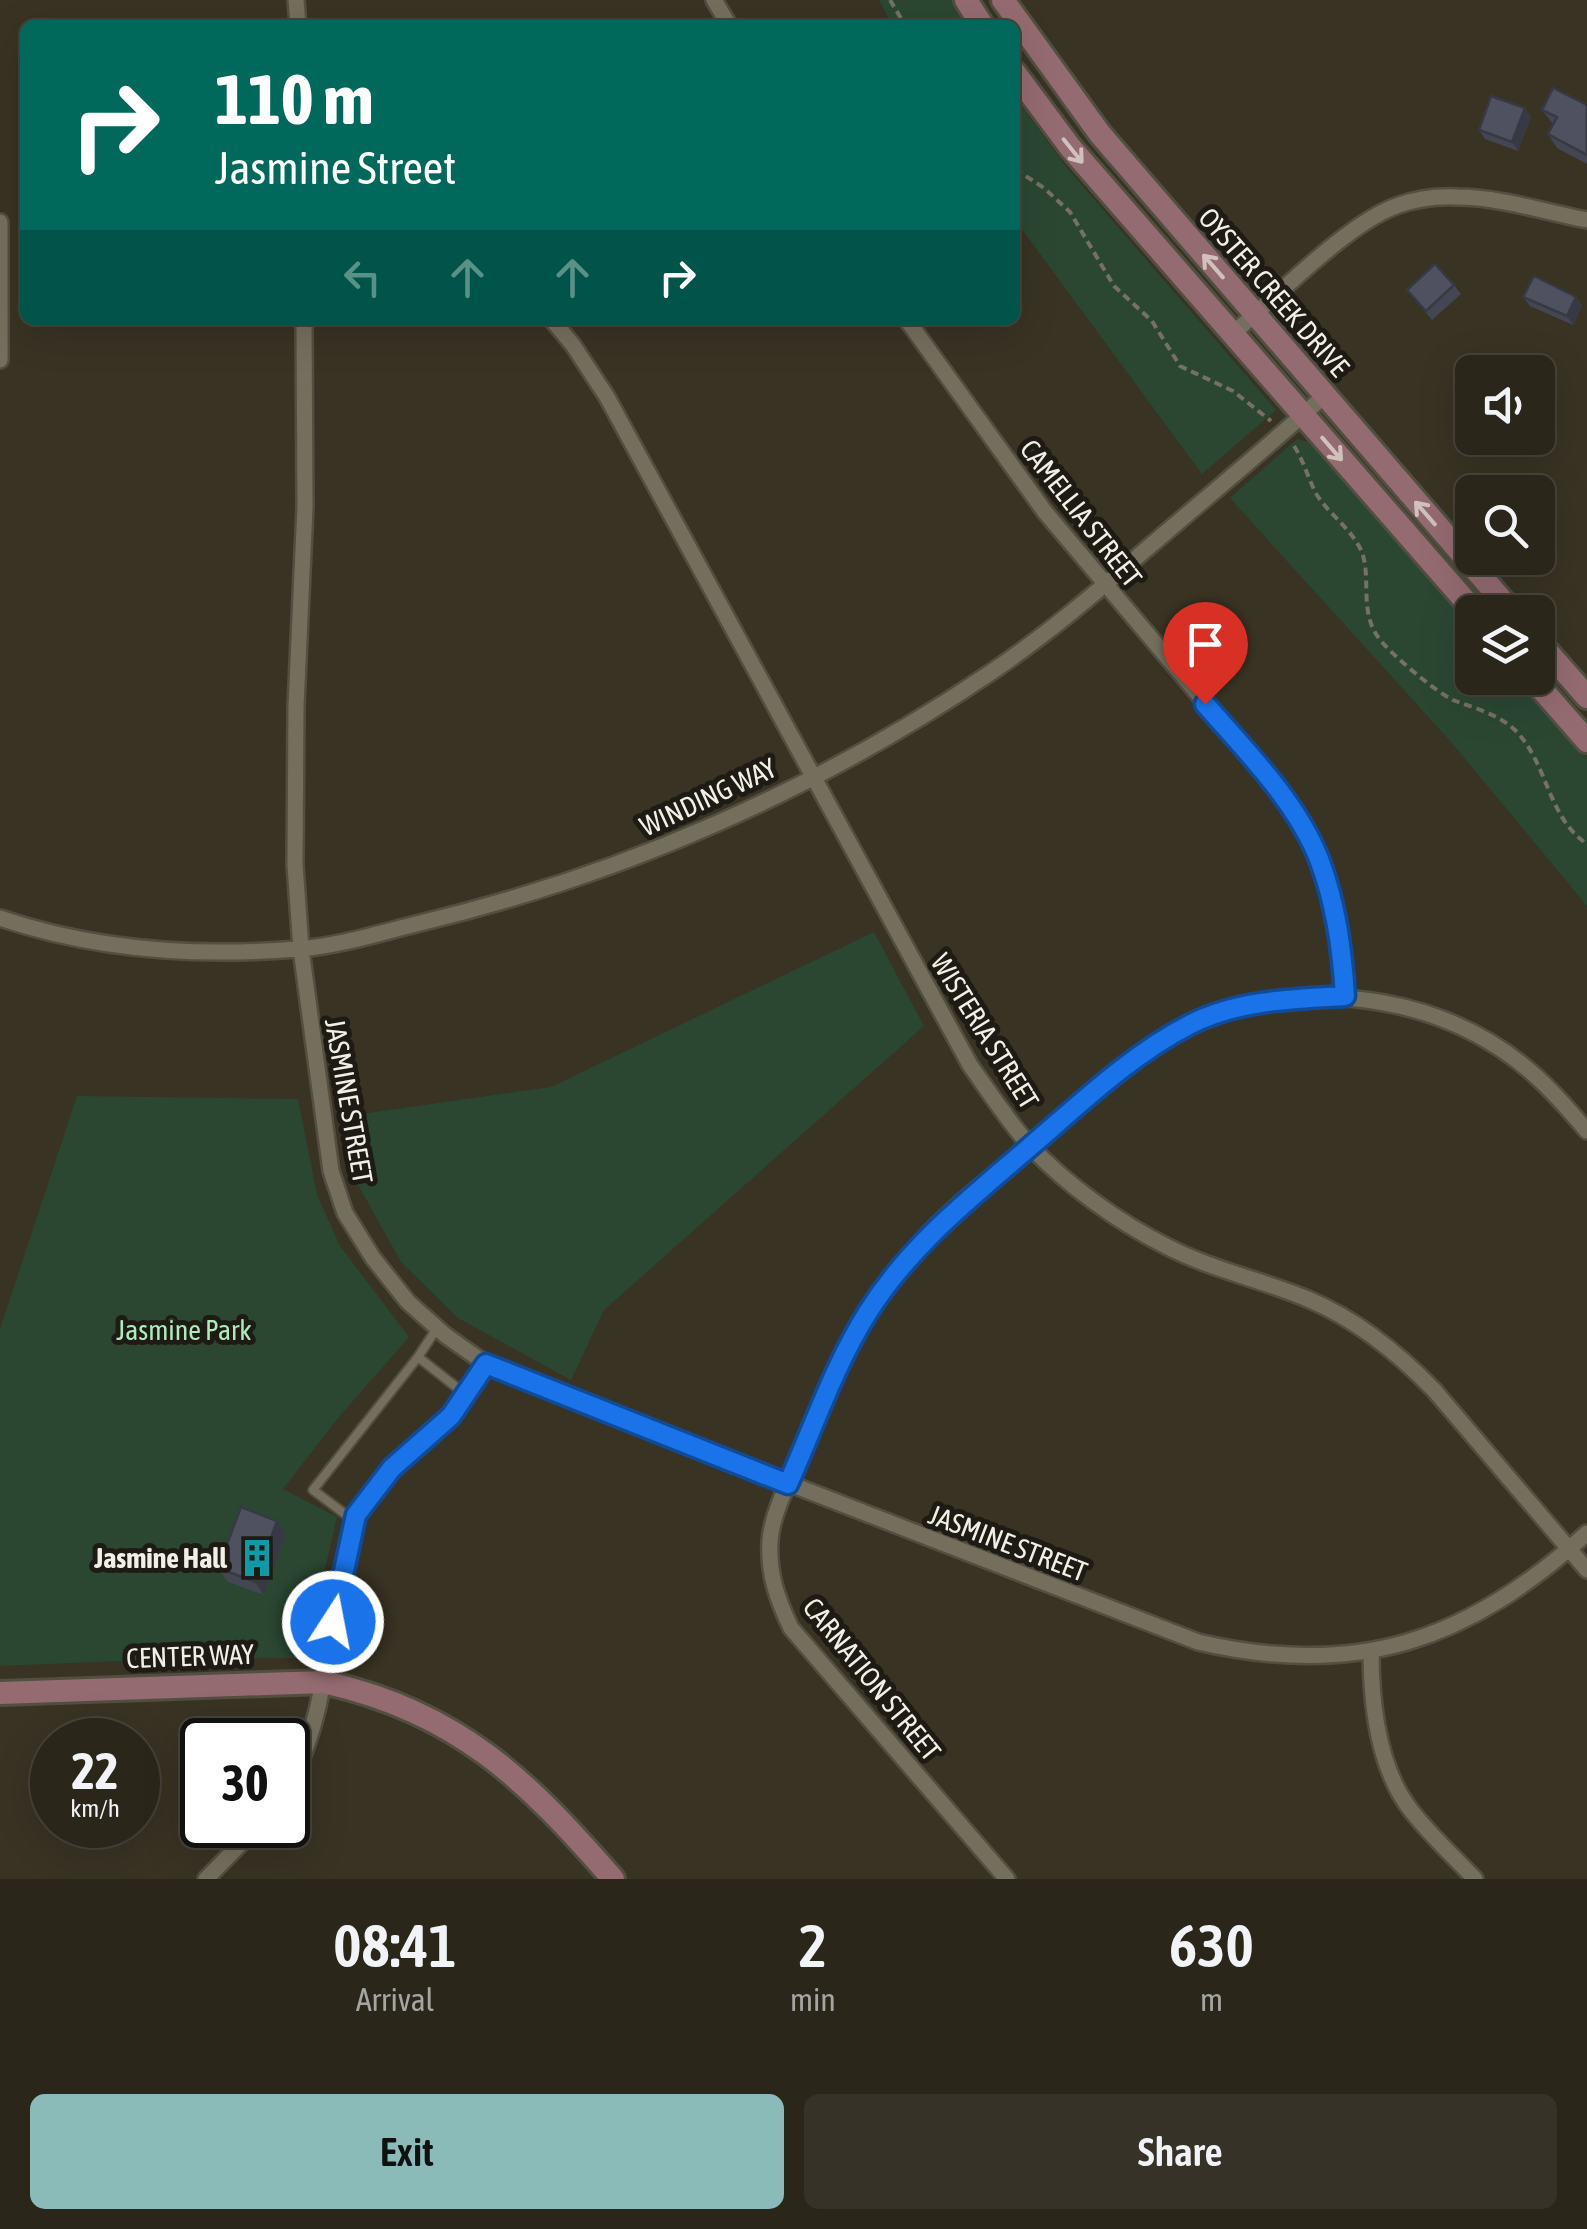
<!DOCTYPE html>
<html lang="en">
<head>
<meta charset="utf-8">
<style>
  :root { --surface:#2a261a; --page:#363227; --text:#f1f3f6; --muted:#a5a5a2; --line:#464339; --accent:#8bbbb9 }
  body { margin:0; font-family:"Asap Condensed",sans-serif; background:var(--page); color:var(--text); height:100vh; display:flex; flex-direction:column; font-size:38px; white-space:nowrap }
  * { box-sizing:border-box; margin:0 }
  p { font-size:32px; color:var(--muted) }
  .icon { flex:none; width:55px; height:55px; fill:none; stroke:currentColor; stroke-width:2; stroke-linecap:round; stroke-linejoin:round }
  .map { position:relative; height:1879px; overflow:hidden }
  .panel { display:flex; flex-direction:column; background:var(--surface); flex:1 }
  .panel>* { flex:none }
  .hud { position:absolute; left:20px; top:20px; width:1000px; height:305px; border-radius:15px; box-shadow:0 10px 40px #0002,0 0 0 2px var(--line); background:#00695c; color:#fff; overflow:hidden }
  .tools { position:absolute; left:1455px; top:355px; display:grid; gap:20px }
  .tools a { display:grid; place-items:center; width:100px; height:100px; border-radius:15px; background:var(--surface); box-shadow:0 10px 40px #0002,0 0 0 2px var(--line); font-size:50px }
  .speed { position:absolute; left:30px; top:1718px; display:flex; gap:20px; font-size:50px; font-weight:700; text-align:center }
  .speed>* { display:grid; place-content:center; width:130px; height:130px; border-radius:50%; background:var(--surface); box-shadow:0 10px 40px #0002,0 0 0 2px var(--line); line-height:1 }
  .speed small { font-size:25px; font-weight:400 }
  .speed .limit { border:5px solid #111; border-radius:15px; background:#fff; color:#111 }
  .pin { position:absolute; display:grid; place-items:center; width:85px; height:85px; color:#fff; margin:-102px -42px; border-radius:50% 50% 50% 0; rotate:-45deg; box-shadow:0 0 10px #0007 }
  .pin .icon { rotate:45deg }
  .me { position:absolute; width:110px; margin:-55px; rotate:11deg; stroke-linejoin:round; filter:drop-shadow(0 0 8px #0008) }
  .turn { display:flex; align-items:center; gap:35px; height:210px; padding:0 30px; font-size:45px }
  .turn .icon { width:130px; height:130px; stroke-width:2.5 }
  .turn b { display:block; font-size:70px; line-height:85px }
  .lanes { display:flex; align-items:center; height:95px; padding:0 30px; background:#0003; justify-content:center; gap:50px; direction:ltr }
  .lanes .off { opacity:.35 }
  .eta { display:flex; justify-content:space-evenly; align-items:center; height:170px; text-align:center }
  .eta b { font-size:60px; font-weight:600; line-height:70px }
  .action { display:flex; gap:20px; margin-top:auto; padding:20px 30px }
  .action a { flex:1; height:115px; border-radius:15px; background:var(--accent); color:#111; font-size:40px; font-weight:600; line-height:115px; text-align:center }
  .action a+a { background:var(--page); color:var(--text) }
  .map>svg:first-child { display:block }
  .green { fill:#2b4732 }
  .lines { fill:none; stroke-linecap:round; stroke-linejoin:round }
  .lane-casing { stroke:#524e40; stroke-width:12 }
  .street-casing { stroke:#524e40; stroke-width:20 }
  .secondary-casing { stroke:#524e40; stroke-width:28 }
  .path { stroke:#757163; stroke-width:4; stroke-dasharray:8 5; stroke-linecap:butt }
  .lane { stroke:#746f5d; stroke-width:8 }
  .street { stroke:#746f5d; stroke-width:15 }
  .secondary { stroke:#946b71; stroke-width:22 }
  .wall { fill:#444653 }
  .shaded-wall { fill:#373944 }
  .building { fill:#4f5161; stroke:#373944; stroke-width:2.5 }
  .oneway { stroke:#d1c1bd }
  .route-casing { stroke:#114b97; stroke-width:25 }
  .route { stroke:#1a73e8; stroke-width:18 }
  .labels { text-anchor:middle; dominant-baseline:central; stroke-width:10; stroke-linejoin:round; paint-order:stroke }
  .street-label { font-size:28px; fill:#f2f0e6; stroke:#1d1b14 }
  .park-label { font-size:28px; fill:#adebbb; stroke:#1d1b14 }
  .poi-label { font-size:28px; font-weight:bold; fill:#f2f0e6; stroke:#1d1b14; text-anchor:end }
</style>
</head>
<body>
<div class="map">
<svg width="1587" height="1879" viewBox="0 0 1587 1879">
  <rect width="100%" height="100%" fill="#383323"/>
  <path class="green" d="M879 0H951L967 25H892Z
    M1015 97 1067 168 1276 410 1202 474 1015 220Z
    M1297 439 1313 443 1472 627V678H1517L1587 757V906L1452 743 1230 498Z
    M874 932 924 1026 604 1310 571 1380 458 1318 401 1262 356 1181 347 1116 551 1087Z
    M77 1096 298 1099 317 1195 340 1246 409 1337 338 1418 283 1489 337 1517 304 1658H190L0 1666V1329Z"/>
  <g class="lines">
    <g class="lane-casing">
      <path id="lane" d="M437 1328 418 1357 465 1394
        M353 1520 313 1490 418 1357"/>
    </g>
    <g class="street-casing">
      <path id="street" d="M296 0 298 25
        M714 0 729 25
        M0 222V360
        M304 320 305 507 296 706 295 865 301 949 331 1171 345 1213 373 1258 408 1302 445 1335 486 1364 540 1387 1198 1642C1357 1679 1468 1641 1587 1533
        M552 320 573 345 607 397 970 1065C989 1092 1008 1121 1030 1146 1067 1185 1118 1222 1166 1246 1212 1270 1263 1280 1310 1300 1357 1320 1399 1354 1434 1390L1587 1570
        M907 320 1045 512 1256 763 1297 817 1318 858 1335 910 1341 940 1345 995
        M1232 334C1276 298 1345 225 1396 206 1415 199 1437 196 1457 197 1500 197 1545 212 1587 220
        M0 918C95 950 199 957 298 949 340 946 383 932 424 922 624 874 816 790 987 675 1050 633 1107 583 1164 534 1218 488 1272 443 1324 396
        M1371 1651C1371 1702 1378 1767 1410 1809 1429 1834 1453 1856 1475 1879
        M288 1788C308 1750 322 1703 325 1660L356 1515 392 1468 451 1416 486 1364
        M206 1879 259 1825
        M1007 1879 791 1628C777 1599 768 1573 770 1541 772 1511 792 1476 804 1449 837 1371 869 1297 928 1234 966 1194 1013 1161 1055 1126 1105 1083 1158 1031 1223 1012 1327 981 1446 999 1530 1071 1551 1089 1569 1110 1587 1131"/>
    </g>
    <g class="secondary-casing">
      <path id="secondary" d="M966 0 982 25
        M1003 0 1100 134 1512 612
        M1015 73 1070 147 1475 612
        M1538 641 1587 697
        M1532 678 1587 741
        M0 1693 324 1682C459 1713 525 1778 613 1879"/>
    </g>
    <path class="path" d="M890 0 905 25
      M1015 169 1044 188 1070 212 1114 286 1152 321 1180 366 1233 391 1271 421
      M1294 446C1304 461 1308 479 1317 495 1329 514 1349 527 1360 548 1373 574 1358 609 1378 637 1389 653 1436 692 1453 700 1474 708 1498 714 1515 730 1548 763 1547 817 1587 844"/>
    <use href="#lane" class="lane"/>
    <use href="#street" class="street"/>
    <use href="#secondary" class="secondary"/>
  </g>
  <path class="wall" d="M1587 105V164L1557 148 1548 134 1553 124 1542 110Z
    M1531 117 1518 151 1485 139 1479 130Z
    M1454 285 1461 294 1432 320 1407 290Z
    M1523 297H1576L1582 306 1573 325 1530 306Z
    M277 1521 286 1534 264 1595 228 1582 218 1568Z"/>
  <path class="shaded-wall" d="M1525 108 1531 117 1518 151 1512 142Z
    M1576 297 1582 306 1573 325 1567 316Z
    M277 1521 286 1534 264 1595 255 1582Z"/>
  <path class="building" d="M1553 88 1587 105V155L1548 134 1557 117 1542 110Z
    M1491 96 1525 108 1512 142 1479 130Z
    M1435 264 1454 285 1426 311 1407 290Z
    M1534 276 1576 297 1567 316 1523 297Z
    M241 1507 277 1521 255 1582 218 1568Z"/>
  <defs><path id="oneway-shaft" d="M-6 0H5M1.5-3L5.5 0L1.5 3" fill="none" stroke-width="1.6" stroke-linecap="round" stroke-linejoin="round" transform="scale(2.5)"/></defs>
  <g class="oneway">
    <use href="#oneway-shaft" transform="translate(1073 151) rotate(51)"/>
    <use href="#oneway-shaft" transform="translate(1213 266) rotate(-131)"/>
    <use href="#oneway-shaft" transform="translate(1332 449) rotate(49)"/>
    <use href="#oneway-shaft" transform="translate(1425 513) rotate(-131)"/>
  </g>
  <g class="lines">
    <g class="route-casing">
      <path id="route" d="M333 1622 356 1515 392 1468 451 1416 486 1364 788 1484C814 1426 834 1366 868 1312 911 1244 972 1197 1032 1145 1082 1102 1131 1055 1189 1025 1237 1000 1293 999 1345 996 1342 949 1336 904 1319 859 1296 801 1246 751 1205 704"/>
    </g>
    <use href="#route" class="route"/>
  </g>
  <defs>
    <g id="building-bare" transform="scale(3)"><path d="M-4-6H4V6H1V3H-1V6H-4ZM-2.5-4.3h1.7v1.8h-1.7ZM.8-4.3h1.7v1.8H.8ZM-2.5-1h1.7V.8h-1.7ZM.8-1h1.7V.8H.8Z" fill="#0f9aa8" stroke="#1d1b14" stroke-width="2.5" paint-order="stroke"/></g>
  </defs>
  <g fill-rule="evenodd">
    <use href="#building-bare" x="257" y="1558"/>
  </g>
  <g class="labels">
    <g class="street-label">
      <text transform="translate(1274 292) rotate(49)">OYSTER CREEK DRIVE</text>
      <text transform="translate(1081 513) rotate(52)">CAMELLIA STREET</text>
      <text transform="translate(708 797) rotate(-25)">WINDING WAY</text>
      <text transform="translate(985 1031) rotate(58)">WISTERIA STREET</text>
      <text transform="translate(349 1101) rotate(80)">JASMINE STREET</text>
      <text transform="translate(1008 1543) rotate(21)">JASMINE STREET</text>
      <text transform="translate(190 1656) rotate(-2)">CENTER WAY</text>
      <text transform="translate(872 1679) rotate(51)">CARNATION STREET</text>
    </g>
    <g class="park-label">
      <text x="184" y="1330">Jasmine Park</text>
    </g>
    <g class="poi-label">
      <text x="227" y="1558">Jasmine Hall</text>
    </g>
  </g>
</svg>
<div class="tools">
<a><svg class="icon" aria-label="sound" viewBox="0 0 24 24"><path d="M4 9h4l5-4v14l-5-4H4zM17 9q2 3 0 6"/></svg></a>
<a><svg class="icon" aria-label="search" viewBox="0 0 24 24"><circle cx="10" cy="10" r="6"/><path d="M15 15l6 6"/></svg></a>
<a><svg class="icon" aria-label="layers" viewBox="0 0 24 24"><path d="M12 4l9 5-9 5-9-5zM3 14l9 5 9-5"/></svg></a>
</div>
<div class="speed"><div>22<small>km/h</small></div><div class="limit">30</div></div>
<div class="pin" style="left:1205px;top:704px;background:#d93025"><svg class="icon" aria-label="arrive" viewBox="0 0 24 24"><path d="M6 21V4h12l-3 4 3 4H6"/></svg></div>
<svg class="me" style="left:333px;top:1622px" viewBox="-20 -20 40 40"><circle r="17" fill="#1a73e8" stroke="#fff" stroke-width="3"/><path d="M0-11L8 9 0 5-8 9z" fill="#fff"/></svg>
<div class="hud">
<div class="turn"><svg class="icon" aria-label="right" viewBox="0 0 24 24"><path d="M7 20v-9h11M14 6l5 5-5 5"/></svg><div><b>110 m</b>Jasmine Street</div></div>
<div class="lanes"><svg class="icon off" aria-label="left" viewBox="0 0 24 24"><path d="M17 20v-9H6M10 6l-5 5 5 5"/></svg><svg class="icon off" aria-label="ahead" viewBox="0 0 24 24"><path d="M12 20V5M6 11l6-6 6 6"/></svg><svg class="icon off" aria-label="ahead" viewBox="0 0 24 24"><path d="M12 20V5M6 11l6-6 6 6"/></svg><svg class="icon" aria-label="right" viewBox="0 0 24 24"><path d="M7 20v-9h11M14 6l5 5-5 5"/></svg></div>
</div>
</div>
<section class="panel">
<div class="eta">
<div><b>08:41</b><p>Arrival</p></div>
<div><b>2</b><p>min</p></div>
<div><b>630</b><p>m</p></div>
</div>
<div class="action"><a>Exit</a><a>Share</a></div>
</section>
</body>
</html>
